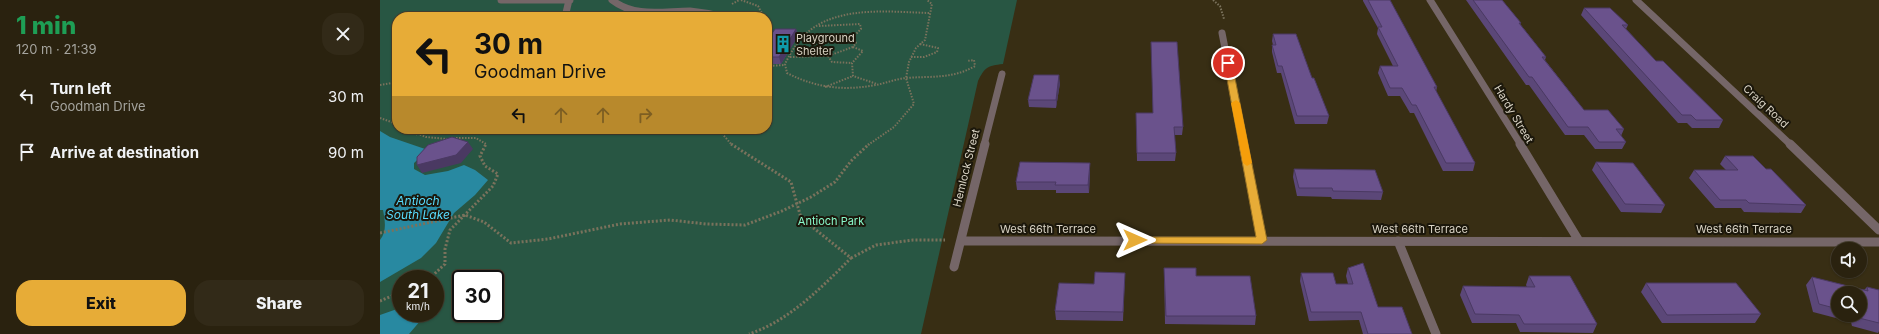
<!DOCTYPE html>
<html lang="en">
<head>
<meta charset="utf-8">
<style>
  :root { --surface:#2a220f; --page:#322a18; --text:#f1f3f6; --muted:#a5a49e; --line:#463f2f; --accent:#e7ac37 }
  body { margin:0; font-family:Inter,sans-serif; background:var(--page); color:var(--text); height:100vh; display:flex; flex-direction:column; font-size:15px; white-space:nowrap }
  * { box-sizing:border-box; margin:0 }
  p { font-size:13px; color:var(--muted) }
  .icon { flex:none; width:22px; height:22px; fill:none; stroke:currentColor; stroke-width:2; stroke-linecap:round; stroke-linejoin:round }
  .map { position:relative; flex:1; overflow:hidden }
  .panel { display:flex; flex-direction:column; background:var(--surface); width:380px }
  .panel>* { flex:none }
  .hud { position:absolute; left:12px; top:12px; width:380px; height:122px; border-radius:16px; box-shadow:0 1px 3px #0004,0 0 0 1px var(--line); background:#e7ac37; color:#111; overflow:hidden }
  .fabs { position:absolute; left:1451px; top:242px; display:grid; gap:8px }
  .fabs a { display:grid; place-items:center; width:36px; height:36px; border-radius:50%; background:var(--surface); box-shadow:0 1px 3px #0004,0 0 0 1px var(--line); font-size:20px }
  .speed { position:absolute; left:12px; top:270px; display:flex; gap:8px; font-size:20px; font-weight:700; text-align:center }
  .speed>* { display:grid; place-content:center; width:52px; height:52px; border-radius:50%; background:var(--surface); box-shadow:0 1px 3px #0004,0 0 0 1px var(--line); line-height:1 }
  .speed small { font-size:10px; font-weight:400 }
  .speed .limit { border:2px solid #111; border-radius:6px; background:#fff; color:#111 }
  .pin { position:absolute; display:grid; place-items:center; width:34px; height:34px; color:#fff; margin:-17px; border:2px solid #fff; border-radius:50%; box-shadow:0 1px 4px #0007 }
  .me { position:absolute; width:44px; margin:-22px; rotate:90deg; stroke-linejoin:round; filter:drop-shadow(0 0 3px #0008) }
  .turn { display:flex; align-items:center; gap:14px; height:84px; padding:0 16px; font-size:18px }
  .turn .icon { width:52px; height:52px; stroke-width:2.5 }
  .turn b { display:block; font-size:28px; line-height:34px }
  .lanes { display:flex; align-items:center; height:38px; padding:0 16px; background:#0003; justify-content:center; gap:20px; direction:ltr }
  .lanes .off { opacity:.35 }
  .round { display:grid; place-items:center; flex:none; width:42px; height:42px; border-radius:16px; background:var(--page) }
  .headline { display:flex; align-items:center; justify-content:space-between; height:68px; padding:0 16px }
  h1 { font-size:24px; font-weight:800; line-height:30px; color:#1e9e55 }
  .action { display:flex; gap:8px; margin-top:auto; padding:8px 16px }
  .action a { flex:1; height:46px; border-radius:16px; background:var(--accent); color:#111; font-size:16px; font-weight:800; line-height:46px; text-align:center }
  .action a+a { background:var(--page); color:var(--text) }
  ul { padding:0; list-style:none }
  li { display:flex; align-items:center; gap:12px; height:56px; padding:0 16px }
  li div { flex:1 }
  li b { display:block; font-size:15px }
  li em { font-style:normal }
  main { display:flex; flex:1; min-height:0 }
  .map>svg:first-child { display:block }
  .green { fill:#285643; fill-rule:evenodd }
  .water { fill:#2889a1 }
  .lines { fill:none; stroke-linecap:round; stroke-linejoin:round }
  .path-far1 { stroke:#7a725c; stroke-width:2; stroke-dasharray:1.5 1.5; stroke-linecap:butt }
  .path { stroke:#7a725c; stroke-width:3; stroke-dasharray:2 2; stroke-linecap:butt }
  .lane-far1 { stroke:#756668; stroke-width:7 }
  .lane { stroke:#756668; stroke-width:9 }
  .street-far1 { stroke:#756668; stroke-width:7 }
  .street { stroke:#756668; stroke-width:9 }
  .wall { fill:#5b4778; fill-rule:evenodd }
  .shaded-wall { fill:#4a3962 }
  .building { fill:#6a528c; stroke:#4a3962 }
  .route { fill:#e7ac37; stroke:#967024 }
  .slow { fill:#f59e0b }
  .labels { text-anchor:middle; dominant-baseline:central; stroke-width:4; stroke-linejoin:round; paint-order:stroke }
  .poi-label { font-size:11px; fill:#d9d3c4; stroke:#1b170b; text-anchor:start }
  .street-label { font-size:11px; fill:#d9d3c4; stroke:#1b170b }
  .park-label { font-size:11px; fill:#89f9cb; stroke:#1b170b }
  .water-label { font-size:12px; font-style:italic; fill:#58dcfe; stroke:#1b170b }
</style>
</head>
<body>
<main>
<section class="panel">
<div class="headline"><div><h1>1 min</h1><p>120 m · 21:39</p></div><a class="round"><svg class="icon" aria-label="close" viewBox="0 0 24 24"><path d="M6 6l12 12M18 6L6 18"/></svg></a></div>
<ul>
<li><svg class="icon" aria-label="left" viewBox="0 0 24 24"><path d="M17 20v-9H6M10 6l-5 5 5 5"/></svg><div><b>Turn left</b><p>Goodman Drive</p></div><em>30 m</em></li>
<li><svg class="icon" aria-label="arrive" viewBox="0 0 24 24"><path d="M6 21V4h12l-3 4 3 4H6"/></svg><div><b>Arrive at destination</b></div><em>90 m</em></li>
</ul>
<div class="action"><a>Exit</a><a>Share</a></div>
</section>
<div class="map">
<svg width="1499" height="334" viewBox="0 0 1499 334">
  <rect width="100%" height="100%" fill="#382e14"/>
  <path class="green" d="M0 0H637L623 64C607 66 605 67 598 81L541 334H0ZM17 17H387V129H17ZM21 279H55V313H21ZM81 279H115V313H81Z"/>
  <path class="water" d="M0 131 10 137 48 150 34 163V169L45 175 68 171 84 165 95 170 108 180 95 195 74 213 56 243 41 258 0 282V240C7 231 5 221 3 210H0Z
    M17 309H21V313H43L41 320 29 334H0V315Z"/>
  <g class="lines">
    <path class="path-far1" d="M361 0 378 6 384 17
      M833 0 840 6 844 19
      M352 4 359 0
      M549 13C513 12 465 6 433 28 420 37 412 50 405 64L407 73C436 88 464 91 496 85 506 83 516 79 526 78 551 76 573 79 595 66L594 60 587 61
      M439 26 480 24 481 29 473 37 476 43 473 47 483 51 472 63 473 76 497 84
      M448 56 452 62 472 63
      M410 57 448 56 473 47
      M531 57H544L557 52 558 48 540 44
      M387 66 405 65
      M0 85 17 82
      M445 87 473 76
      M0 118 17 124
      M26 129 46 137 67 139
      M338 129 352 145
      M36 135 39 129
      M76 138H96L106 144 105 145
      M488 145 514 127 534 104 526 78 529 62 536 48 545 40 552 4 547 0"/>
    <path class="path" d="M351 144 411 182 421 218 471 258C442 287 409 321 369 334
      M0 233 85 215 104 222 131 243 168 239 240 224 290 220 326 224 365 225 402 211 431 197 455 182 471 161 489 144
      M471 258 496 245 533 240H565
      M49 279 65 264V249L70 230 113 186 118 174 105 166 100 156 106 144
      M0 301 21 292"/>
    <path class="lane-far1" d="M121 0H190
      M232 0C255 18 283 11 310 11 321 12 332 14 343 17
      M185 17 189 0"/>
    <path class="lane" d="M1018 241 1056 334"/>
    <path class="street-far1" d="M1050 0 1141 145
      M1256 0 1411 145
      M842 33 864 145
      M604 145 622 74"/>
    <path class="street" d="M863 144 882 240
      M1140 144 1199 241
      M1410 144 1499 230
      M581 241 1499 242
      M574 267 605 144"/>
  </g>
  <path class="wall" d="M983 0H988L1057 87 1056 92 1095 163 1093 171H1063L1034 113H1030L1020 96H1008L998 73 1000 66H1013L997 34 998 28 983 1Z
    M1086 0H1122L1141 23 1140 24 1166 57 1165 60 1204 110 1244 129 1241 136 1246 142 1242 149H1215L1204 135H1185L1149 85H1146Z
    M1204 8 1248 25 1246 29 1276 61 1343 120 1339 128H1312L1307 123H1298L1201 15Z
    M416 29 418 36 401 64H387V41Z
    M893 34 932 78 949 116 947 124H915L901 73H897L892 52V45H893L892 41Z
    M680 83 676 108 649 107 648 100Z
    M756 113 803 127 802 135H794L796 153 795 161H757Z
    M1345 156 1386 169 1426 205 1421 213 1364 212 1361 208H1335L1309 178 1314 170H1346L1340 164Z
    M1216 162 1285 205 1281 213 1241 212 1212 170Z
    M914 169 1003 192 1001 200 952 199 951 197 917 196 913 177Z
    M710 171 709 193H676V190H637L636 182Z
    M784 268 816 276 876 316 875 325 785 324Z
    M968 268 998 307 1032 334H983L979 320 929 321 920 281 921 273 956 284H968L966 276Z
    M745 273 743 321 676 320 675 311 714 284Z
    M1149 276 1217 324 1213 333 1140 332 1136 323H1092L1080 295 1083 286 1147 287 1146 285Z
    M1432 277 1484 290 1487 287 1499 290V331L1498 333 1472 326 1471 322 1433 312 1426 285ZM1458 293 1480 315H1458Z
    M1266 283 1381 314 1375 323H1282L1261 292Z"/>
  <path class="shaded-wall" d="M416 29 418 36 401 64 399 57Z
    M679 75 680 83 676 108V100Z
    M88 142 93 149 81 163 42 173 37 165Z
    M710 163V171L709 193 708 185Z"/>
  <path class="building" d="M988 0H1010L1057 87H1054L1095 163H1066L1036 105H1032L1022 88H1010L1000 66H1018L998 27H1002Z
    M1093 0H1122L1141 23H1139L1166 57H1162L1204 110H1228L1244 129H1236L1246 142H1219L1208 127H1188L1152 77H1149Z
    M1204 8H1230L1248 25H1242L1276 61H1283L1343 120H1316L1311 115H1302Z
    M395 29H416L399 57H387V41Z
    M893 34H916L932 78H934L949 116H917L902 66H898L892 45H896Z
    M771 42H797L803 127H794L796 153H757L756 113H773Z
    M654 75H679L676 100H648Z
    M72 137 88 142 76 155 37 165V157L48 145Z
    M1345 156H1373L1386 169H1391L1426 205 1369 203 1366 200H1340L1314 170H1358Z
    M640 162 710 163 708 185H675L676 182H636Z
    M1216 162 1253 163 1285 205 1245 204Z
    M914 169 995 170 1003 192 953 191 952 188H919Z
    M983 263 998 307H1022L1032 334H988L981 312H931L921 273H953L956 284H973L968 268Z
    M784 268H816V276H870L876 316H786Z
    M715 272 745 273 743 312 675 311 679 283 714 284Z
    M1149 276H1190L1217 324H1144L1139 315 1095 314 1083 286 1155 287Z
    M1432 277 1488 291 1487 287 1499 290V323L1479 318 1478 315H1480V293H1458V309L1439 304Z
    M1266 283H1356L1381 314 1287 315Z"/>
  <path class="route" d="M848 61 852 63 887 240 882 244 752 243 750 240 752 238 755 237H876L844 63Z"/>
  <path class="slow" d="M856 100 860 103 872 163 867 166 863 163 851 103Z"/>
  <defs>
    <g id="building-bare" transform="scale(1.38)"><path d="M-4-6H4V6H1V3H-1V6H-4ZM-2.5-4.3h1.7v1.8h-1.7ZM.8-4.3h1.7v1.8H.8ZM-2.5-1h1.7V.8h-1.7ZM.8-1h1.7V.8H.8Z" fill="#0f9aa8" stroke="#1b170b" stroke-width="2.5" paint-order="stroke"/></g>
  </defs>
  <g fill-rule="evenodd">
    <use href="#building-bare" x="403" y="44"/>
  </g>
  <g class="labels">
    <g class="poi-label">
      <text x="416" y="38">Playground<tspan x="416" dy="13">Shelter</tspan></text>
    </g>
    <g class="street-label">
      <text transform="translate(1386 106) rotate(43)">Craig Road</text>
      <text transform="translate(1134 114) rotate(59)">Hardy Street</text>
      <text transform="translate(586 168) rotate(-76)">Hemlock Street</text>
      <text x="668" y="229">West 66th Terrace</text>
      <text x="1040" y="229">West 66th Terrace</text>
      <text x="1364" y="229">West 66th Terrace</text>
    </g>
    <g class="park-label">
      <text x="451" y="221">Antioch Park</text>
    </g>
    <g class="water-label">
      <text x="38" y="200">Antioch<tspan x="38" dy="14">South Lake</tspan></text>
    </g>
  </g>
</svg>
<div class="fabs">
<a><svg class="icon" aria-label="sound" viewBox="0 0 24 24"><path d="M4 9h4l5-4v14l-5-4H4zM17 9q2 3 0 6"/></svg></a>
<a><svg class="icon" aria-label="search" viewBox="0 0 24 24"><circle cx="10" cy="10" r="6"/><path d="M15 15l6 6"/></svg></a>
</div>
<div class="speed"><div>21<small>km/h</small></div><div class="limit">30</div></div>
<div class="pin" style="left:848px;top:63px;background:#d93025"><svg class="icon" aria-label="arrive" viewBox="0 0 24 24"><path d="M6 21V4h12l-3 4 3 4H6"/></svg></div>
<svg class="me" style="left:755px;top:240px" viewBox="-20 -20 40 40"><path d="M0-17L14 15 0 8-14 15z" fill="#e7ac37" stroke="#fff" stroke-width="4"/></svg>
<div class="hud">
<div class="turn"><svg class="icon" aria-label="left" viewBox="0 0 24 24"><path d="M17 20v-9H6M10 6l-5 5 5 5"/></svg><div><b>30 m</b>Goodman Drive</div></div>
<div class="lanes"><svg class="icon" aria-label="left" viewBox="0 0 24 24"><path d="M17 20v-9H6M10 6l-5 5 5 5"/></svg><svg class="icon off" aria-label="ahead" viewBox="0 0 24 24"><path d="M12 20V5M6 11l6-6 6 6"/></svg><svg class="icon off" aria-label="ahead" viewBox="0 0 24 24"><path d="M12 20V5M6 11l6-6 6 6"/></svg><svg class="icon off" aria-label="right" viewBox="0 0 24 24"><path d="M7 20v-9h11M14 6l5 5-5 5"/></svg></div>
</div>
</div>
</main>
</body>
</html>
